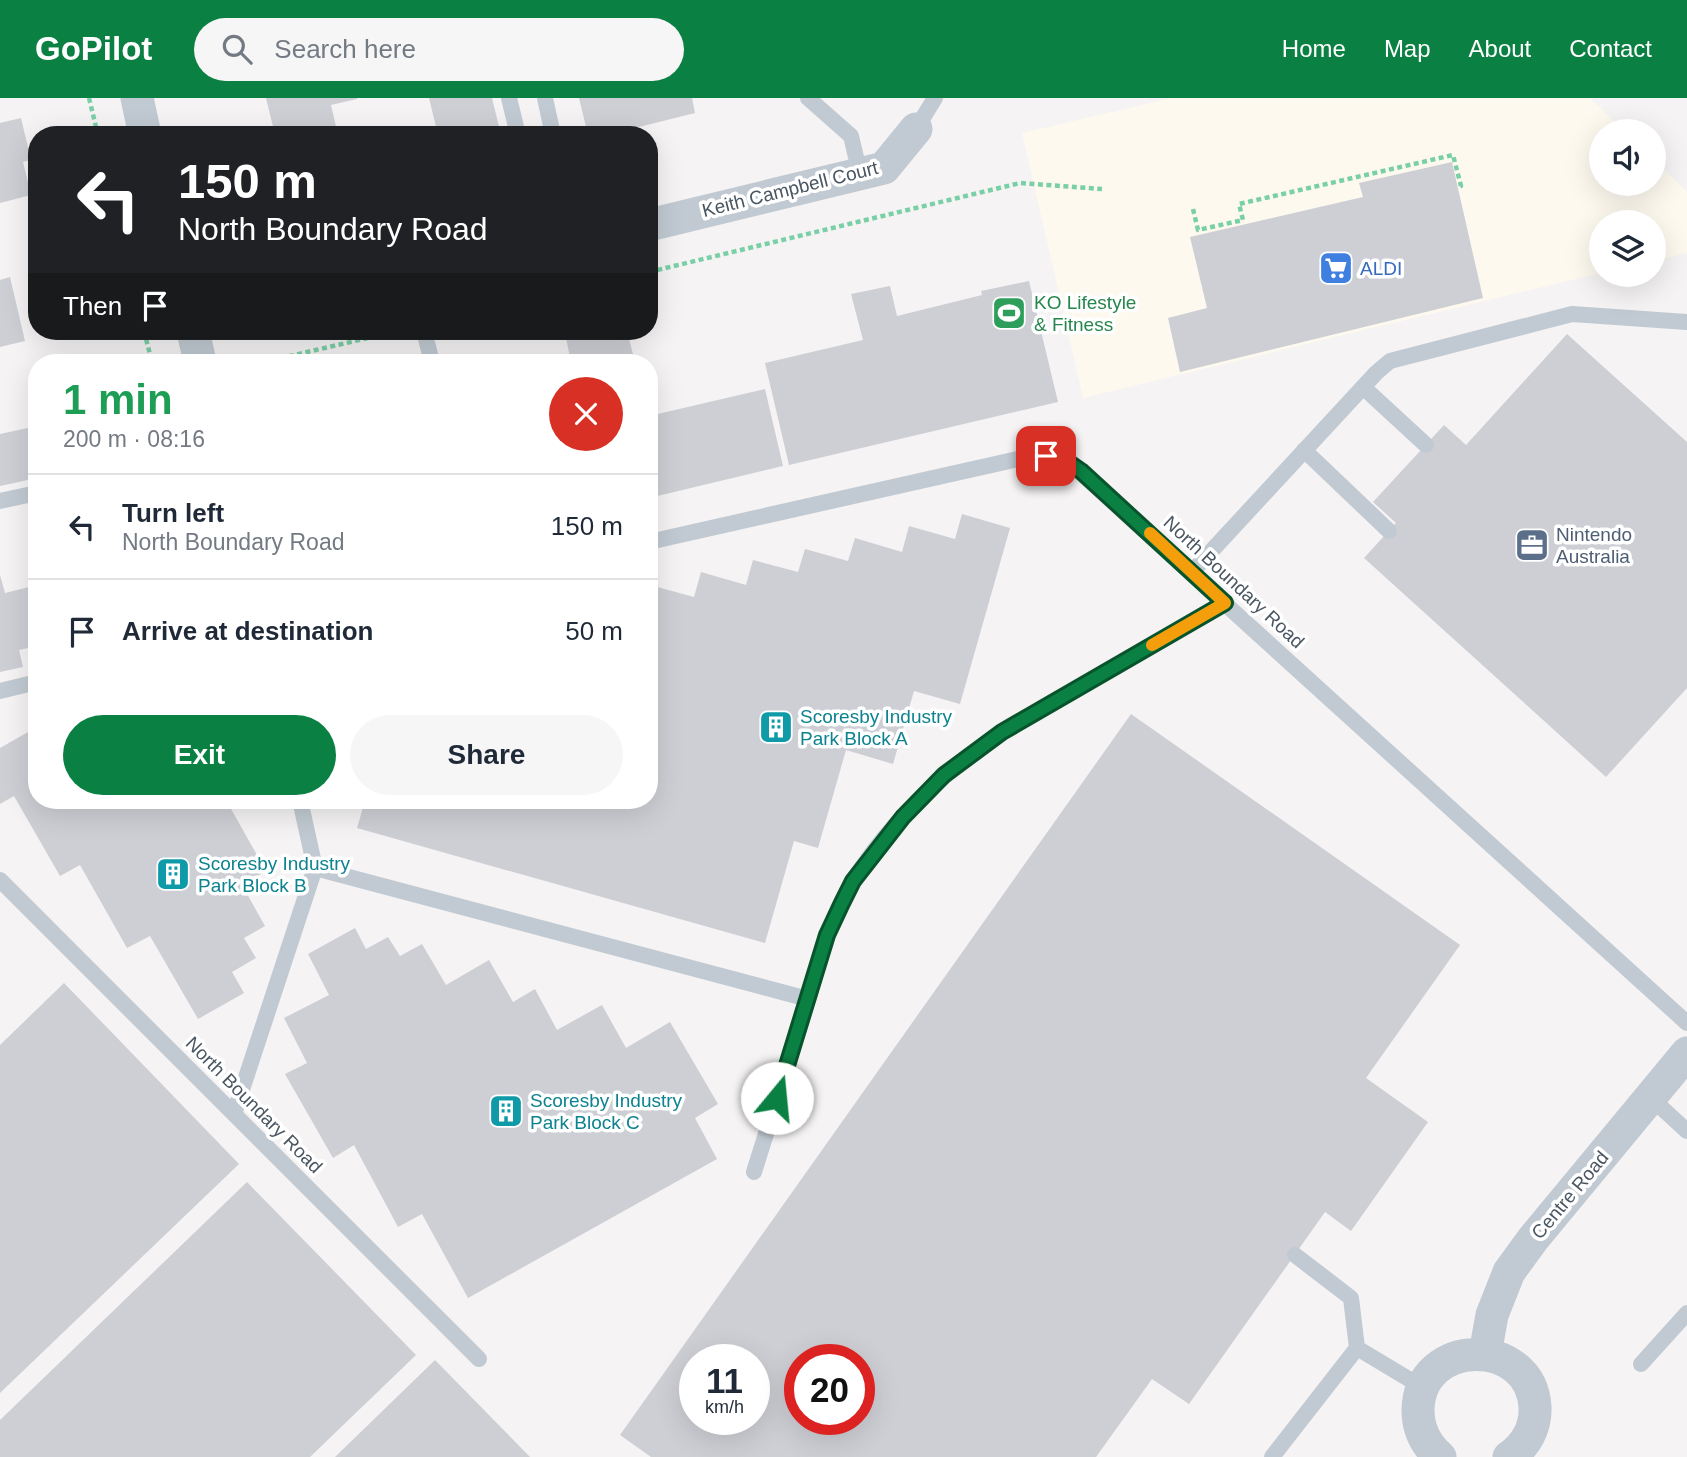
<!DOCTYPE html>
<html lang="en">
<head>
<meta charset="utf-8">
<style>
  :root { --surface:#fff; --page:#f6f6f7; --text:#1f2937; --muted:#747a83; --line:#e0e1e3; --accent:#0b8043 }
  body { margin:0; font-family:Helvetica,sans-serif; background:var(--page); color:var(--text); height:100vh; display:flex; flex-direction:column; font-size:26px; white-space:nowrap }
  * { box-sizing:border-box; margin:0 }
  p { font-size:23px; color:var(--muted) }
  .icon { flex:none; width:38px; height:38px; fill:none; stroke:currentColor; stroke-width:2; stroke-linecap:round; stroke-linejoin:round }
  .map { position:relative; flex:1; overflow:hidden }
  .sheet { position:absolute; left:28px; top:256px; width:630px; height:455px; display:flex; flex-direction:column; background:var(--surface); border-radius:28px; box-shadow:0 7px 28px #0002 }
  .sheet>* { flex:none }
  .hud { position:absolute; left:28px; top:28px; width:630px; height:214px; border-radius:28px; box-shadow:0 7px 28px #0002; background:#202124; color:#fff; overflow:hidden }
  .tools { position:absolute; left:1589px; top:21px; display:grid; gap:14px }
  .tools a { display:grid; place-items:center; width:77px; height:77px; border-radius:50%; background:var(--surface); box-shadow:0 7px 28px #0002; font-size:35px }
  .speed { position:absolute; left:679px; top:1246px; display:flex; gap:14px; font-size:35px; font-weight:700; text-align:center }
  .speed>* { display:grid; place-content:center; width:91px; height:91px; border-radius:50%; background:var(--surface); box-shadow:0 7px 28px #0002; line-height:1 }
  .speed small { font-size:18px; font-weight:400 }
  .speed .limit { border:10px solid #d22; background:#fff; color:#111 }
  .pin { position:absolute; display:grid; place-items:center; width:60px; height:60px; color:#fff; margin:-30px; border-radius:14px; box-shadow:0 4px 10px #0006 }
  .me { position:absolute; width:77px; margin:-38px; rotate:17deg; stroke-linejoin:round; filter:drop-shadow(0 0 5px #0008) }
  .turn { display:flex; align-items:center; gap:24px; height:147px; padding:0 35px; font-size:32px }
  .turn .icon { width:91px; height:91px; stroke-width:2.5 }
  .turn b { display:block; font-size:49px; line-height:60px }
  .then { display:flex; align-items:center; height:66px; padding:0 35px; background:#0003; gap:14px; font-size:26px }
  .round { display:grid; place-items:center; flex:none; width:74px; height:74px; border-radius:37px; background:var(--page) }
  .overview { display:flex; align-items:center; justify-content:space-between; height:119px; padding:0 35px }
  h1 { font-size:42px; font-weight:600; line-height:52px; color:#1e9e55 }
  .primary-button { display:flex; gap:14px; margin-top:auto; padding:14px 35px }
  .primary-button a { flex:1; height:80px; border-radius:42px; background:var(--accent); color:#fff; font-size:28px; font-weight:600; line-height:80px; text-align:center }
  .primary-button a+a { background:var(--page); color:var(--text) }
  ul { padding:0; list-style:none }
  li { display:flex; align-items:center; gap:21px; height:105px; padding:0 35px; border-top:2px solid var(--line) }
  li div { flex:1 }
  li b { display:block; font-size:26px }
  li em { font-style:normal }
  header { display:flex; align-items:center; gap:42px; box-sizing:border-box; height:98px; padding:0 35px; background:var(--accent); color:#fff }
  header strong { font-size:33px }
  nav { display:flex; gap:38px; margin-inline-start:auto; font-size:24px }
  .search { width:490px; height:63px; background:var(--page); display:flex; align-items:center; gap:18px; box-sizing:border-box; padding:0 24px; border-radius:38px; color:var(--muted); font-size:26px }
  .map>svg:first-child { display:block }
  .commercial { fill:#fdf9ef }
  .building { fill:#cdcfd5; fill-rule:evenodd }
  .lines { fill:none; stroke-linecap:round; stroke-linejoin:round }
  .path { stroke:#7ad0a6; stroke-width:4.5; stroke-dasharray:5 3.5; stroke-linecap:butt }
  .service { stroke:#c1cad2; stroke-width:16 }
  .minor { stroke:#c1cad2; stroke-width:33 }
  .route-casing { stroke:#07532c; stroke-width:18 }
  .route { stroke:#0b8043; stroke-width:12 }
  .slow { stroke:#f59e0b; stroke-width:12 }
  .labels { text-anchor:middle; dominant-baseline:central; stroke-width:7; stroke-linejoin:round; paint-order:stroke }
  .street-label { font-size:19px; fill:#4a5661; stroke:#fff }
  .shop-label { font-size:19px; fill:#366cbe; stroke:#fff; text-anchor:start }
  .leisure-label { font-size:19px; fill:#27864d; stroke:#fff; text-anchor:start }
  .service-label { font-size:19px; fill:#4e5e75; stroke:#fff; text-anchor:start }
  .culture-label { font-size:19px; fill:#0d838f; stroke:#fff; text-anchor:start }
</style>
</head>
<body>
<header>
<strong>GoPilot</strong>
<div class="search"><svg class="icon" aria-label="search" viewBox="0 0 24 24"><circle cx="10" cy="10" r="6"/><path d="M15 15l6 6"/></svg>Search here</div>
<nav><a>Home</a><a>Map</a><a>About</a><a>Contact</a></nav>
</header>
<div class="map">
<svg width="1687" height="1359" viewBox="0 0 1687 1359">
  <rect width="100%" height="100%" fill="#f5f3f3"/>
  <path class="commercial" d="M1172 0H1590L1624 33H1601V86H1654V62L1687 94V155L1654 163V124H1601V175L1083 300 1022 35Z"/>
  <path class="building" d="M266 0H357V1L331 7 338 37H275Z
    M429 0H492L501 37H438Z
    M579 0H692L695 15 607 37H588Z
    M21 20 31 62 23 64 31 97 0 105V25Z
    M1452 64 1483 200 1180 274 1168 220 1207 210 1190 139 1363 99 1359 85Z
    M10 179 25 243 0 249V182Z
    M1029 183 1058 304 789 367 765 265 863 242 851 196 890 188 897 218 982 197 981 193Z
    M574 233H627L635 264H571L565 235Z
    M1567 236 1687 344V590L1606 679 1364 460 1396 425 1373 404 1444 327 1466 347Z
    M473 257 475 264H446V263Z
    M765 291 783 368 649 400V318Z
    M37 328V380L0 388V336Z
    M962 416 1010 430 960 606 914 593 893 666 846 652 818 750 794 743 765 845 357 730 364 706 351 702H649L650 487 694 499 701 474 746 487 753 462 798 474 805 451 848 463 855 440 902 454 909 428 955 441Z
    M0 477 5 495 37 487V548L19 552 23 569 0 574Z
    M1131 616 1460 847 1366 980 1428 1024 1351 1133 1325 1114 1189 1306 1152 1281 1096 1359H651L620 1337ZM695 1262H754V1321H695ZM800 1262H859V1321H800Z
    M37 629V702H226L266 773 242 787 265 828 244 840 256 860 232 874 244 895 198 921 150 838 127 850 80 767 60 778 14 698 0 706V650Z
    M355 830 366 851 388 839 400 858 422 846 446 887 489 862 513 904 535 891 557 932 602 907 626 950 670 924 718 1006 695 1020 717 1061 468 1200 422 1116 398 1129 354 1047 333 1060 285 976 307 965 284 920 329 897 308 856Z
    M64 885 239 1066 0 1295V947Z
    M247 1084 416 1257 310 1359H0V1322Z
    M435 1262 530 1359H335Z"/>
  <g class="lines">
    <path class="path" d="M89 0 98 37
      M1193 111 1198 132 1243 122 1239 106 1453 57 1461 88 1457 89
      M649 174 1020 85 1102 91
      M144 233 152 264
      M264 264 398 233"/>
    <path class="service" d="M509 0 518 37
      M545 0 553 37
      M808 0 851 38 860 76
      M916 31 935 0
      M424 233 432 264
      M1363 289 1426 347
      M1304 352 1389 433
      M0 403 37 395
      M649 444 1031 358H1046L1071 366 1687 925
      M1192 474 1376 275 1390 263 1572 216 1687 224
      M0 593 37 584
      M300 702 315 770 808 901
      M0 782 479 1261
      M1651 1000 1687 1033
      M234 1016 315 770
      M754 1074C772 1017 790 959 808 902 820 862 830 819 853 783 891 722 944 674 1002 634L1225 505
      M1357 1250 1422 1289
      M1641 1266 1687 1215
      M1272 1359 1357 1250 1351 1200 1295 1157"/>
    <path class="minor" d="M137 0 145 37
      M649 127 884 70 916 31
      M193 233 200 264
      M1485 1256 1492 1217 1509 1174 1533 1141 1687 955
      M1440 1359C1426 1347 1418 1331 1418 1312 1419 1239 1531 1238 1535 1309 1536 1329 1526 1348 1509 1359"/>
  </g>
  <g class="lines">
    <g class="route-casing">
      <path id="route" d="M777 1000 827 837 842 805 853 783 903 719 944 677 1002 634 1225 505 1081 373 1071 366 1046 358"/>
    </g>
    <use href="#route" class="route"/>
    <path class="slow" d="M1150 435 1225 505 1152 547"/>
  </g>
  <defs>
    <g id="supermarket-square" transform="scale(1.75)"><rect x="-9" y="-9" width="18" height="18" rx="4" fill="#3f7fe0" stroke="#fff"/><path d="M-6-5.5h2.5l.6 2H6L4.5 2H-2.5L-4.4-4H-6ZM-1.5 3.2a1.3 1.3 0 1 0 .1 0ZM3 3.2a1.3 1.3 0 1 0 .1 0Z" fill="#fff"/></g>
    <g id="stadium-square" transform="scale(1.75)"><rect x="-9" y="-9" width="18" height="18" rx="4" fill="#2e9e5b" stroke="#fff"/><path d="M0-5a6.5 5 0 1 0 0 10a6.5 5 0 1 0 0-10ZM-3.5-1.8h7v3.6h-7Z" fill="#fff"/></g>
    <g id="office-square" transform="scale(1.75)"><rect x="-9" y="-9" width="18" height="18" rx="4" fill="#5c6f8a" stroke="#fff"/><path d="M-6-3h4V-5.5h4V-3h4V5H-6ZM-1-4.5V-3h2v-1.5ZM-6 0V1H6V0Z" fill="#fff"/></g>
    <g id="building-square" transform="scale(1.75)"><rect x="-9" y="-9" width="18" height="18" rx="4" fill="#0f9aa8" stroke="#fff"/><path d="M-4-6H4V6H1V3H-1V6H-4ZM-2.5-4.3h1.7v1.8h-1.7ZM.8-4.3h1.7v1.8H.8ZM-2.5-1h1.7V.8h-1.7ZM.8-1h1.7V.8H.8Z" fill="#fff"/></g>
  </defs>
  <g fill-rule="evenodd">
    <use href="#supermarket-square" x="1336" y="170"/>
    <use href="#stadium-square" x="1009" y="215"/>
    <use href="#office-square" x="1532" y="447"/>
    <use href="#building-square" x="776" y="629"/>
    <use href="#building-square" x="173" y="776"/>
    <use href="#building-square" x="506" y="1013"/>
  </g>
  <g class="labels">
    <g class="street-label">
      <text transform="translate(790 91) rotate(-14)">Keith Campbell Court</text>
      <text transform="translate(1234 484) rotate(43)">North Boundary Road</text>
      <text transform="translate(254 1007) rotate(45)">North Boundary Road</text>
      <text transform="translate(1570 1097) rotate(-50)">Centre Road</text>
    </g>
    <g class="shop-label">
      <text x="1360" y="170">ALDI</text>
    </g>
    <g class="leisure-label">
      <text x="1034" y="204">KO Lifestyle<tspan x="1034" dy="22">&amp; Fitness</tspan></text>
    </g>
    <g class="service-label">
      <text x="1556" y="436">Nintendo<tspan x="1556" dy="22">Australia</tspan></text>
    </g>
    <g class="culture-label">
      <text x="800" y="618">Scoresby Industry<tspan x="800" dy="22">Park Block A</tspan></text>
      <text x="198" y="765">Scoresby Industry<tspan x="198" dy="22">Park Block B</tspan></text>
      <text x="530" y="1002">Scoresby Industry<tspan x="530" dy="22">Park Block C</tspan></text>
    </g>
  </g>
</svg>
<div class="tools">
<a><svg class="icon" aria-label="sound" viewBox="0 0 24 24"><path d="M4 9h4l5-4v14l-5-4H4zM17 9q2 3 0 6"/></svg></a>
<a><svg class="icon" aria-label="layers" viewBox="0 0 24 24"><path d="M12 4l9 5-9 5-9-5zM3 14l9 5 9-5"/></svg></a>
</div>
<div class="speed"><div>11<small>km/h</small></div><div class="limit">20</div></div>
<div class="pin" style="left:1046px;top:358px;background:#d93025"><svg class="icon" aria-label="arrive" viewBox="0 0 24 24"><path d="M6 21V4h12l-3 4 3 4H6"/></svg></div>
<svg class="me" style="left:777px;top:1000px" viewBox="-20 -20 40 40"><circle r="19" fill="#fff"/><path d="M0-13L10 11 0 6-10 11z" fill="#0b8043"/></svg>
<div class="hud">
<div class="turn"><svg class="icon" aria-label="left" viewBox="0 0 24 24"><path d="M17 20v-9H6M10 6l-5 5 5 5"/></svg><div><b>150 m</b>North Boundary Road</div></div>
<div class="then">Then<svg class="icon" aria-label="arrive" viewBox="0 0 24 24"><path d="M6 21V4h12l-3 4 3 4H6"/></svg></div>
</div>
<section class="sheet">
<div class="overview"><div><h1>1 min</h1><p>200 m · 08:16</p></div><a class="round" style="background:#d93025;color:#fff"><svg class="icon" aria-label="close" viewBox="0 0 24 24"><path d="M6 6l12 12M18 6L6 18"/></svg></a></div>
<ul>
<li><svg class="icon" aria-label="left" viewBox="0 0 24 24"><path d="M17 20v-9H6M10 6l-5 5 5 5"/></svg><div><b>Turn left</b><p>North Boundary Road</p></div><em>150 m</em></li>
<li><svg class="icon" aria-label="arrive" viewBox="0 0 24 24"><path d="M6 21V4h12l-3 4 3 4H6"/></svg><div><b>Arrive at destination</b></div><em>50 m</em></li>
</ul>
<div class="primary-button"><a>Exit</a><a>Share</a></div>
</section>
</div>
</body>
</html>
